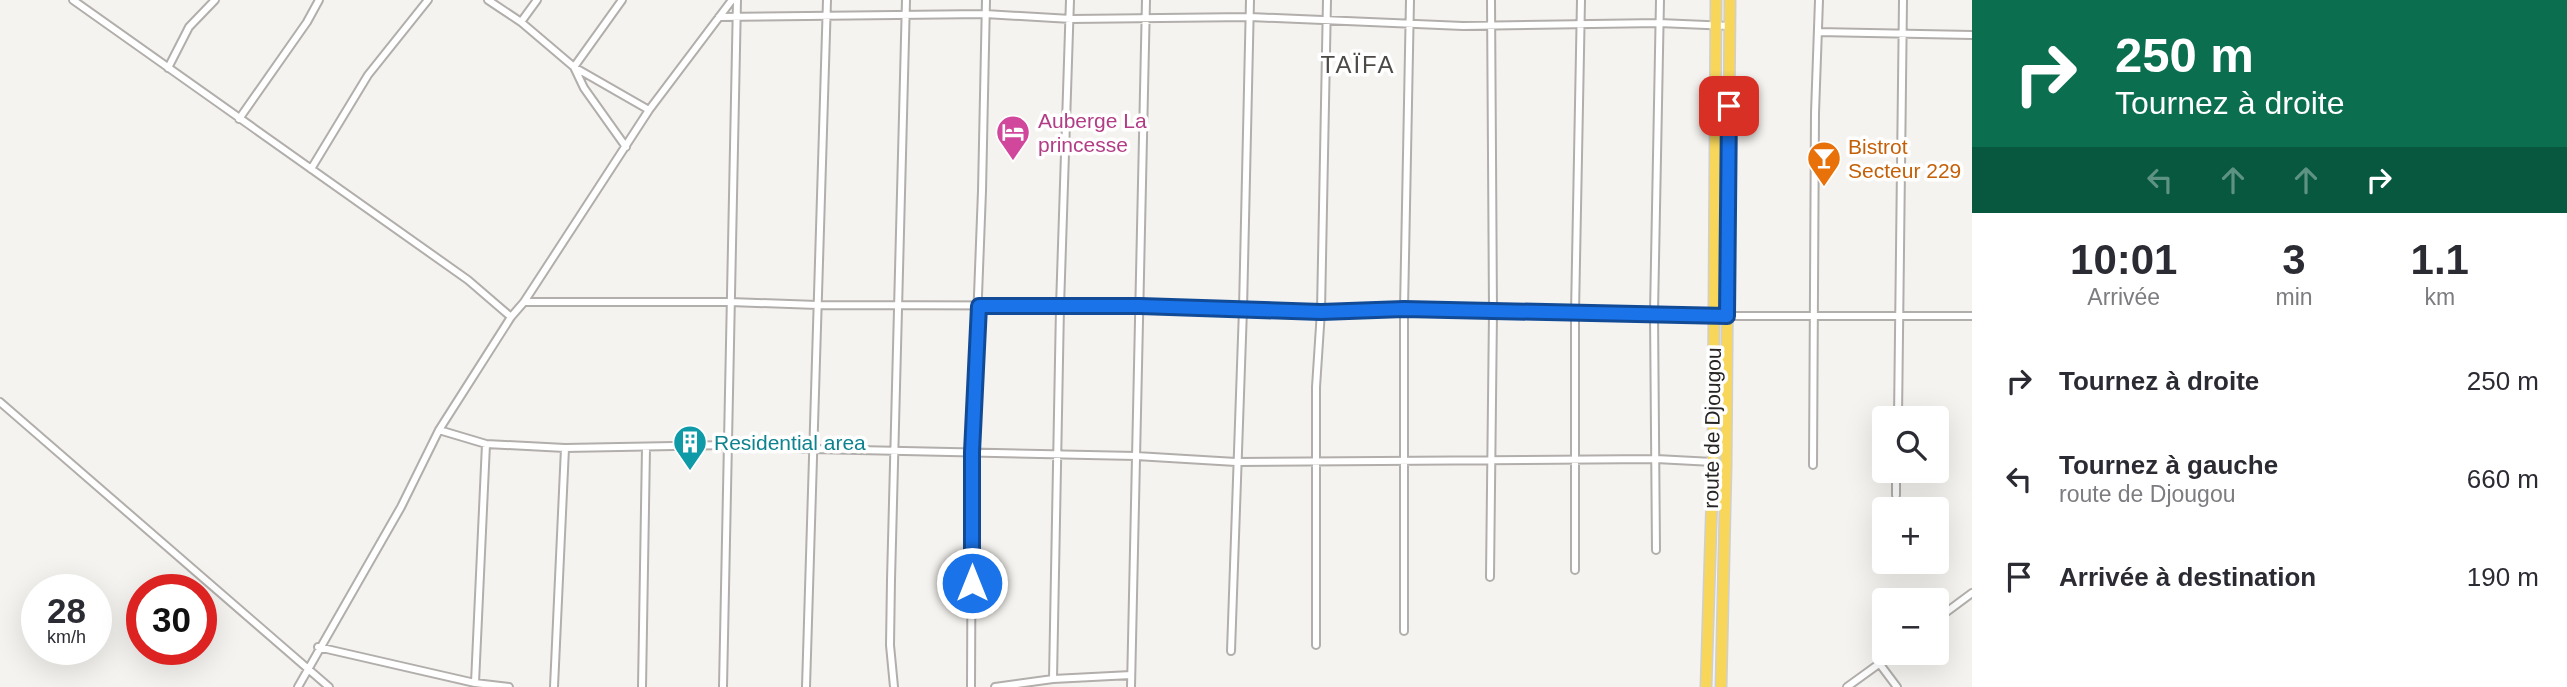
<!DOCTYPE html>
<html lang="fr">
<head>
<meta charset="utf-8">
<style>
  :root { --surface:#fff; --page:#f2f2f3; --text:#2b2b33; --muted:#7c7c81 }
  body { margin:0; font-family:Arial,sans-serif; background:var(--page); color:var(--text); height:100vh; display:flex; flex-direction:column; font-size:26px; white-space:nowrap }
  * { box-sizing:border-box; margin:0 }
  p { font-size:23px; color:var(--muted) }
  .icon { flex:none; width:38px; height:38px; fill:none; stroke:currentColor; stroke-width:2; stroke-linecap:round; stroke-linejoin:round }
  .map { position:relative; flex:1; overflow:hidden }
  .panel { display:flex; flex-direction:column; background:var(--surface); width:595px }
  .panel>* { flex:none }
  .guide { background:#0b6e4f; color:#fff; overflow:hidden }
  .fabs { position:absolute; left:1872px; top:406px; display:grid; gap:14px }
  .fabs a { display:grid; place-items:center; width:77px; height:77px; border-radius:7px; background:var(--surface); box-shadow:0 7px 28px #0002; font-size:35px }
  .speed { position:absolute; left:21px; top:574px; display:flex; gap:14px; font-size:35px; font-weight:700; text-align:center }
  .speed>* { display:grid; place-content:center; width:91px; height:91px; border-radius:50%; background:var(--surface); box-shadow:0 7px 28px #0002; line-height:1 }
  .speed small { font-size:18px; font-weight:400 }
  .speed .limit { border:10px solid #d22; background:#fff; color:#111 }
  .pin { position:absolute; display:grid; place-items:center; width:60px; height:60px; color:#fff; margin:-30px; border-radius:14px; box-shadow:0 4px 10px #0006 }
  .me { position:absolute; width:77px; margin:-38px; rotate:0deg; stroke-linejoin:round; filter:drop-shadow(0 0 5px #0008) }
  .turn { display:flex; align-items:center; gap:24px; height:147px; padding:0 28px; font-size:32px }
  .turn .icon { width:91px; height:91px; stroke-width:2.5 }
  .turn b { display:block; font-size:49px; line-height:60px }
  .lanes { display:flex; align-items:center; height:66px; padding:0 28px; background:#0003; justify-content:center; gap:35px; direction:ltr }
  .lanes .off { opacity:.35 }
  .eta { display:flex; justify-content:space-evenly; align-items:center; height:119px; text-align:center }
  .eta b { font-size:42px; font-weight:700; line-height:49px }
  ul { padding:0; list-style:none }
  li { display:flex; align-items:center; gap:21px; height:98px; padding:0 28px }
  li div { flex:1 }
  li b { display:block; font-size:26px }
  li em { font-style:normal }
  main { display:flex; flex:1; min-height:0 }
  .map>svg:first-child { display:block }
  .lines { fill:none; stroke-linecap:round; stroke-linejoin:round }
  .minor-casing { stroke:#b1aeab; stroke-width:10 }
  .trunk-casing { stroke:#cfcfcf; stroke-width:13 }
  .minor { stroke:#fff; stroke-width:6 }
  .trunk { stroke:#f7d65a; stroke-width:10 }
  .route-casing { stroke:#114b97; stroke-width:18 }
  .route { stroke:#1a73e8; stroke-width:12 }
  .labels { text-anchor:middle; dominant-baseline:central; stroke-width:7; stroke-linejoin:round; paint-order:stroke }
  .hotel-label { font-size:21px; fill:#b23c85; stroke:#fff; text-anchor:start }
  .food-label { font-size:21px; fill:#c56008; stroke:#fff; text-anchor:start }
  .street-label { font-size:21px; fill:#262523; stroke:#fff }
  .culture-label { font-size:21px; fill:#0d838f; stroke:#fff; text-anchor:start }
  .quarter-label { font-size:24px; letter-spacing:2px; fill:#4c4946; stroke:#fff }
</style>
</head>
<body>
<main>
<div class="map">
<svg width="1972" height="687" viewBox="0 0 1972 687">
  <rect width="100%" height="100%" fill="#f5f3ef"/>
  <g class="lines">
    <g class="minor-casing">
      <path id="minor" d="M73 0 468 280 511 317
        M488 0 521 22 574 67 649 110
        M622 0 574 67 584 88 626 147
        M719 17 985 14 1071 19 1250 17 1463 26 1659 23 1730 26
        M521 22 537 0
        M1818 32 1972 35
        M168 68 189 27 215 0
        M239 119 307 22 319 0
        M311 169 368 75 428 0
        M524 302H730L817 305 1140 306 1321 311 1404 309 1727 316H1972
        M0 402 329 687
        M1898 418 1903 0
        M439 430 486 444 565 448 728 445 812 449 1136 456 1236 462 1656 459 1713 462
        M1813 465 1815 113 1819 0
        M1896 495V471
        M1656 550 1654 313 1660 0
        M1575 570V313L1581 0
        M1490 577 1493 312 1491 0
        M1937 619 1972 593
        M1404 631V309L1410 0
        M1316 645V387L1321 311 1327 0
        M318 647 475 683 509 687
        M1231 651 1243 309 1250 0
        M1879 663 1897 687
        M1053 679 1060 307 1070 0
        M475 683 486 444
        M298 687 401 507 439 430 511 317 524 302 649 110 732 0
        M554 687 565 448
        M642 687 646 448
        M723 687 737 0
        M806 687 827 0
        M894 687 890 645 891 580 906 0
        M971 687 972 452 982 191 986 0
        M995 687 1053 679 1131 675
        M1131 687 1146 0
        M1847 687 1894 653"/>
    </g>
    <g class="trunk-casing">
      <path id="trunk" d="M1706 687 1713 462 1716 0
        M1721 687 1726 467 1730 0"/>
    </g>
    <use href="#minor" class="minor"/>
    <use href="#trunk" class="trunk"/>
  </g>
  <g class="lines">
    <g class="route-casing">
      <path id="route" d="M972 583V452L979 306H1140L1321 312 1404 309 1727 316 1729 106"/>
    </g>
    <use href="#route" class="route"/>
  </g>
  <defs>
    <g id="hotel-pin" transform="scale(1.75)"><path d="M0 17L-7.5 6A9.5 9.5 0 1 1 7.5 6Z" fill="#d1479c" stroke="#fff"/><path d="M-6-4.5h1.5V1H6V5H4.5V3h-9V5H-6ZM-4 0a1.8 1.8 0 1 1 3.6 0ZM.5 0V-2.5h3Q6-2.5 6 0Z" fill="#fff"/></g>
    <g id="bar-pin" transform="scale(1.75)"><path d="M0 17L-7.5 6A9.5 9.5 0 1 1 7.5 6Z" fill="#e8710a" stroke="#fff"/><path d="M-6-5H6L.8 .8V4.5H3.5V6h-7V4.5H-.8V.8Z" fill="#fff"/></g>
    <g id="building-pin" transform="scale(1.75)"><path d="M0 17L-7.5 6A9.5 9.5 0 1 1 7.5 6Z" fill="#0f9aa8" stroke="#fff"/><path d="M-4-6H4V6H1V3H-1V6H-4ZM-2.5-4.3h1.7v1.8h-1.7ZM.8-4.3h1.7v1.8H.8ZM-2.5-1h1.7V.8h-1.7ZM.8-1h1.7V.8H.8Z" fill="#fff"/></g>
  </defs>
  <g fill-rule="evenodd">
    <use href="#hotel-pin" x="1013" y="132"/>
    <use href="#bar-pin" x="1824" y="158"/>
    <use href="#building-pin" x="690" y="442"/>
  </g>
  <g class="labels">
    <g class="hotel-label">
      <text x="1038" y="120">Auberge La<tspan x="1038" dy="24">princesse</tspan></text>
    </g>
    <g class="food-label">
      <text x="1848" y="146">Bistrot<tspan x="1848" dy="24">Secteur 229</tspan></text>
    </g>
    <g class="street-label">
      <text transform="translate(1712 428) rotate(-89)">route de Djougou</text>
    </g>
    <g class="culture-label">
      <text x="714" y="442">Residential area</text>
    </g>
    <g class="quarter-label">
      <text x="1358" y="64">TAÏFA</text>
    </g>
  </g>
</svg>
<div class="fabs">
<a><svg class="icon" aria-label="search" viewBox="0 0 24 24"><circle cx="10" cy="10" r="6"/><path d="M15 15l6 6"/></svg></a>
<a>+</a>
<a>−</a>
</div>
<div class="speed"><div>28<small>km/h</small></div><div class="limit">30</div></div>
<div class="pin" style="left:1729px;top:106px;background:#d93025"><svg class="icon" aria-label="arrive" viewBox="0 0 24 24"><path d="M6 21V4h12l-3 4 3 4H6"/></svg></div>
<svg class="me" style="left:972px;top:583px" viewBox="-20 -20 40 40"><circle r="17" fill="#1a73e8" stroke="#fff" stroke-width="3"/><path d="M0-11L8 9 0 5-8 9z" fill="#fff"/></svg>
</div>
<section class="panel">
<div class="guide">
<div class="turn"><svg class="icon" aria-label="right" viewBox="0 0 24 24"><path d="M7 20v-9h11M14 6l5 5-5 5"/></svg><div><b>250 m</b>Tournez à droite</div></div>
<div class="lanes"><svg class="icon off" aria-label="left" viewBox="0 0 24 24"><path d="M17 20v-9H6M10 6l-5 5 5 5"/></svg><svg class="icon off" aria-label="ahead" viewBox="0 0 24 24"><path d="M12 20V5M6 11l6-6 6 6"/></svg><svg class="icon off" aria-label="ahead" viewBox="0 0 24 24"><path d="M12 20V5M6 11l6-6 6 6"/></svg><svg class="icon" aria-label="right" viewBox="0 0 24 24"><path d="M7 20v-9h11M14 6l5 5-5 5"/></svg></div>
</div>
<div class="eta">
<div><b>10:01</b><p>Arrivée</p></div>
<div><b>3</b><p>min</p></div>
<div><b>1.1</b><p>km</p></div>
</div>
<ul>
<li><svg class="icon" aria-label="right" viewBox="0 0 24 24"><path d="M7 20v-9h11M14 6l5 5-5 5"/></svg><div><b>Tournez à droite</b></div><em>250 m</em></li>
<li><svg class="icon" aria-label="left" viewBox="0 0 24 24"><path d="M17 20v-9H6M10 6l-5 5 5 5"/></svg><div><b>Tournez à gauche</b><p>route de Djougou</p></div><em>660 m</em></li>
<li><svg class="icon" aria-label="arrive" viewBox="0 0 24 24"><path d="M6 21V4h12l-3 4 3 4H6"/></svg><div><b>Arrivée à destination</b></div><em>190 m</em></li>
</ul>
</section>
</main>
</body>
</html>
